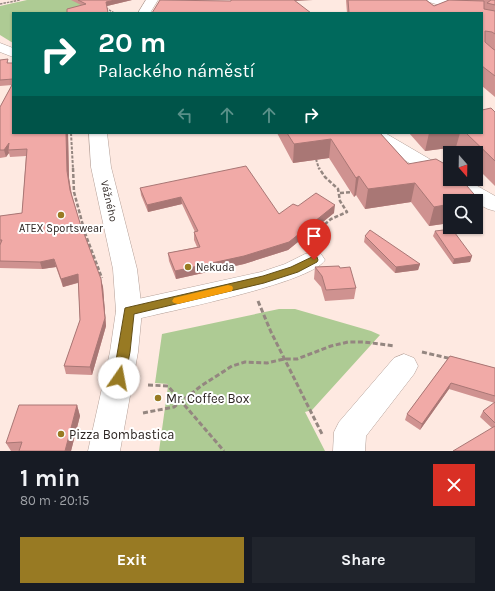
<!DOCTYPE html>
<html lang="en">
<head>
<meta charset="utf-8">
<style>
  :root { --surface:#171b24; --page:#20242c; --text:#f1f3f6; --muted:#9ea1a6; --accent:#987a23 }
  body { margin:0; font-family:Karla,sans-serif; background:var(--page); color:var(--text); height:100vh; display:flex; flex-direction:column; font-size:15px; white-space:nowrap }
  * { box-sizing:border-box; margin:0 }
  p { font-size:13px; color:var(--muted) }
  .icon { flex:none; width:22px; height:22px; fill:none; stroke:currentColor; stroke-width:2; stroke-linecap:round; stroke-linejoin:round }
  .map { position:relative; height:451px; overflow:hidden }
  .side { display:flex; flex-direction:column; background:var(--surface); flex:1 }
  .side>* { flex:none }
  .hud { position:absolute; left:12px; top:12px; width:471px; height:122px; border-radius:0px; box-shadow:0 1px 3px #0004; background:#00695c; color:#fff; overflow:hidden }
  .needle { width:26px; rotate:160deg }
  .buttons { position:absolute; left:443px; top:146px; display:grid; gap:8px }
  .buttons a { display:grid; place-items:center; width:40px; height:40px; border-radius:0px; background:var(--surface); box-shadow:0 1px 3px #0004; font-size:20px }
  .pin { position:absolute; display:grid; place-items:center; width:34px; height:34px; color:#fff; margin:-41px -17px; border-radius:50% 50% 50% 0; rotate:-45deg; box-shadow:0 0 4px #0007 }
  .pin .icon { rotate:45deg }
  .me { position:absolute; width:44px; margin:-22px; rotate:12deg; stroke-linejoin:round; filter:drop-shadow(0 0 3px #0008) }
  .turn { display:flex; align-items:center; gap:14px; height:84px; padding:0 20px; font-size:18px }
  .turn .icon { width:52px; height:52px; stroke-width:2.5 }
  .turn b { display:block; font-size:28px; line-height:34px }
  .lanes { display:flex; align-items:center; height:38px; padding:0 20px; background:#0003; justify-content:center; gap:20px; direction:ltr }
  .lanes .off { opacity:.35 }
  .round { display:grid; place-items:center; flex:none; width:42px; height:42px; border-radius:0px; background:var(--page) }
  .headline { display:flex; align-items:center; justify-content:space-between; height:68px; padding:0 20px }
  h1 { font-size:24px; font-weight:700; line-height:30px }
  .cta { display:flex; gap:8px; margin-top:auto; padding:8px 20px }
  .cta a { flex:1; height:46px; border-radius:0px; background:var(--accent); color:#fff; font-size:16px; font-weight:700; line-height:46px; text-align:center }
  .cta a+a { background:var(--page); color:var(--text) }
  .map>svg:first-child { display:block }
  .green { fill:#aecb94 }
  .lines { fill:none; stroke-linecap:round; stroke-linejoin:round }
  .street-casing { stroke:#b4a098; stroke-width:1 }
  .secondary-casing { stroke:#b4a098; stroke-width:1 }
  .path-far3 { stroke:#948680; stroke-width:1.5; stroke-dasharray:2.5 1; stroke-linecap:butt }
  .path-far2 { stroke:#948680; stroke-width:2; stroke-dasharray:3 1.5; stroke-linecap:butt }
  .path-far1 { stroke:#948680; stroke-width:2.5; stroke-dasharray:4 2; stroke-linecap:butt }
  .path { stroke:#948680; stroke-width:3; stroke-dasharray:5 2.5; stroke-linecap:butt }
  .street { fill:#fff; fill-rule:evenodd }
  .secondary { fill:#fff; fill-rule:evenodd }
  .wall { fill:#cf9290 }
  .shaded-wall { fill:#a97775 }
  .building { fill:#f1aaa7; stroke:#a97775 }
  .route { fill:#987a23; stroke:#634f17 }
  .slow { fill:#f59e0b }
  .poi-dot { fill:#987a23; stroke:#fff; stroke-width:1.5 }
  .labels { text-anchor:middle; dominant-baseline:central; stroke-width:4; stroke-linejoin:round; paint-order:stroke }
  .street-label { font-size:11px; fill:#2c2421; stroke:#fff }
  .poi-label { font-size:11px; fill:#2c2421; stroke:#fff }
  .near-poi-label { font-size:13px; fill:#2c2421; stroke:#fff; text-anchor:start }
</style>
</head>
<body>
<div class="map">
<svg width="495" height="451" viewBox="0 0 495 451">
  <rect width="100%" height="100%" fill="#fee9e1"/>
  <path class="green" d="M27 0H81L82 13H13V43L0 35V6Z
    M279 309H295L371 331 380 335 312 410 305 412 325 451H159L168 386V384L155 383 162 334Z"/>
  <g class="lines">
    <g class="street-casing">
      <path id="street" d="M363 133H385L450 171V179H465L495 196V211L488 209 476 203V201H473L366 137Z
        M313 252 321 254 325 260C310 284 163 312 129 321L120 318 116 311 120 304 129 301 261 272 285 264 305 254Z
        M404 354 414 358 418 366 414 374 366 436 365 451H333L334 432 339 422 394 358Z"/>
    </g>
    <g class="secondary-casing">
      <path id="secondary" d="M146 0H158L150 13H138Z
        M427 0H446L485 10 487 13 482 16V13H467L429 2Z
        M0 43 13 48V57L0 52Z
        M89 133H107L111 167 137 269 142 311 138 352 120 451H88L110 352 116 311 113 269 91 167Z"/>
    </g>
    <path class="path-far3" d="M0 4 20 0
      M106 8 114 13"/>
    <path class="path-far2" d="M71 133 73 169
      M316 159 319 169"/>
    <path class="path-far1" d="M73 168 74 192 85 233 102 278
      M340 193 353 192
      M302 244 331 219 347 212 340 201 338 189 325 177 319 168"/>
    <path class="path" d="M258 301 271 332 323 436
      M422 352 452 359
      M148 385 168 386 224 451
      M143 413 174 407 201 386 232 366 245 362 267 363 284 359H297L331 346 348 342H364L395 346"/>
    <use href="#street" class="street"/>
    <use href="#secondary" class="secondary"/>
  </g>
  <path class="wall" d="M71 0H132L107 6 81 5Z
    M346 0H426L434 6 449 0H495V97L482 86V13H347Z
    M0 60 9 63H13V133H68L69 178 72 195 80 223 103 287 106 326 92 375 66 374 64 366 80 320 78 283 63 287 56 267 42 269 0 268V216L22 213 26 156 10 157 9 153 6 157 0 158V107L12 85 0 86Z
    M495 112V186L476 167V153H463L456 147 425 151 409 133H482Z
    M277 133H380L408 164 479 200 476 209V201H450V223L429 226 411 202 365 209 356 195 354 197 329 158 293 163Z
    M140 188 279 214 298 206 334 213 288 250 244 264 176 279 169 261 168 253 197 247 194 240V232H195L182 204 148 212 141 195Z
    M435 231 472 256 470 262 453 264 433 236Z
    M365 236 420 264 418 270 395 273 364 242Z
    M315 267 340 268 356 288 354 299 325 301 321 287 314 279Z
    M450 356 495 368V451L492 428 480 417 483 411 495 403 449 389 420 430 405 420 407 414Z
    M77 405 80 416 71 451H11L6 443Z"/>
  <path class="shaded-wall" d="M115 0H132L107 6 106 2Z
    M279 0H313L279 2Z
    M66 133H68L69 178 72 198 67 171Z
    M429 133H460L456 147 425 151Z
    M331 139 329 158 293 163 294 144Z
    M9 143 8 150 9 153 6 157 4 150Z
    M359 176 356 195 354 197 356 178Z
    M415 183 411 202 365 209 368 189Z
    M181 197 182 204 148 212 147 205Z
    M479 200 476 209V201Z
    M450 204V223L429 226 434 207Z
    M335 205 334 213 288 250 244 264 176 279 175 271Z
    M472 256 470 262 453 264 454 259Z
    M54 259 56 267 42 269 40 262Z
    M420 264 418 270 395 273 396 267Z
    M78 274 80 282 63 287 61 279Z
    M101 279 103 287 106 326 92 375 90 367Z
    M451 383 449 389 420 430 422 424Z
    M77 405 80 416 71 451H65Z"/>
  <path class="building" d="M78 0H115L106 2 108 13H67V9L86 4Z
    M160 0 231 1V0H294L311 13H152Z
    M348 0H426L434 6 449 0 484 1V9L495 11V34L492 32 485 31V42L493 49 495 50V76L482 66V13H349Z
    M491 0H495V5L487 3Z
    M8 59 7 63H13V79L0 80V60Z
    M13 83V133H66L67 171 70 190 80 223 101 279 105 318 90 367 64 366 80 320 78 274 61 279 54 259 40 262 0 261V245L2 240H0V216L22 213 27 149 8 150 9 143 4 150H0V107Z
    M491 108 495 112V161L466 133H482V110Z
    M287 133H380L408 164 436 159 450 167V179H461L479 200 474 201H450V204L434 207 415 183 368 189 359 176 356 178 331 139 294 144Z
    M246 166 279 214 293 204 298 206 316 193 335 205 289 242 244 256 175 271 168 253 200 247 194 232 198 231 181 197 147 205 140 188Z
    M452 229 472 256 454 259 435 231Z
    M370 230 420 264 396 267 365 236Z
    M339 266 340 268 350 267 356 288 326 290 322 276 315 267Z
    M450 356 495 368V396L451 383 422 424 407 414Z
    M495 402V423L483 411Z
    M19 405H77L65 451H19L22 442 6 443Z
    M495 426V451H453Z"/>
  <path class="route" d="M314 256 317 257 318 260 317 262 298 272 264 283 134 314 130 352 125 378 123 382 119 383 114 382 113 378 125 308 263 276 291 267Z"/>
  <path class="slow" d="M228 285 232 286 233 288 232 291 178 304 174 303 172 301 174 298 178 297Z"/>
  <g class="poi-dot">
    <circle cx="61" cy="215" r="4"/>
    <circle cx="188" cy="267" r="4"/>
    <circle cx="158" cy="398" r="4"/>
    <circle cx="61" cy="434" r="4"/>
  </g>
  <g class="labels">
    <g class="street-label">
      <text transform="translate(109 201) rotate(77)">Vážného</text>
    </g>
    <g class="poi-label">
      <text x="61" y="228">ATEX Sportswear</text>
      <text x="196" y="267" text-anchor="start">Nekuda</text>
    </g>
    <g class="near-poi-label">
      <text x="166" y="398">Mr. Coffee Box</text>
      <text x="69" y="434">Pizza Bombastica</text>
    </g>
  </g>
</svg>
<div class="buttons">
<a><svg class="needle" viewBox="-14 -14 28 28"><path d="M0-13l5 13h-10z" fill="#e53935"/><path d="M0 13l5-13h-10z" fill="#9ea1a6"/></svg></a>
<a><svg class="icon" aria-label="search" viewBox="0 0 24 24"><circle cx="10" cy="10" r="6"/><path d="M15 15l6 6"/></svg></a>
</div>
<div class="pin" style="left:314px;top:260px;background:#d93025"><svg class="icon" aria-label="arrive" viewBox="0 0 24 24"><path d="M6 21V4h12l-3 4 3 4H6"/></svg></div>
<svg class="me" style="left:119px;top:378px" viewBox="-20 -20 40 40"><circle r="19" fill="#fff"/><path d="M0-13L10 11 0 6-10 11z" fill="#987a23"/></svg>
<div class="hud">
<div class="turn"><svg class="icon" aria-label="right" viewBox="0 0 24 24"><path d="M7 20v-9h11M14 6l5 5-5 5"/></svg><div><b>20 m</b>Palackého náměstí</div></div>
<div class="lanes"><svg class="icon off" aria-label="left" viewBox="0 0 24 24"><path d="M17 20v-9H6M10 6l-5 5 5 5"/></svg><svg class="icon off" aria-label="ahead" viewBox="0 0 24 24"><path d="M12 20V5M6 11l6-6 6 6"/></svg><svg class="icon off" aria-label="ahead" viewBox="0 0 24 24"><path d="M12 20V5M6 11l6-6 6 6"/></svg><svg class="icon" aria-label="right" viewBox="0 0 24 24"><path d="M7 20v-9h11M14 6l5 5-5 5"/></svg></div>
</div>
</div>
<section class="side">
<div class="headline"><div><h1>1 min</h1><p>80 m · 20:15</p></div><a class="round" style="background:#d93025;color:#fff"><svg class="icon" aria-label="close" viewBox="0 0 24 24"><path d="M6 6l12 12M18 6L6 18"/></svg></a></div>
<div class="cta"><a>Exit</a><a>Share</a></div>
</section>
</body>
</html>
